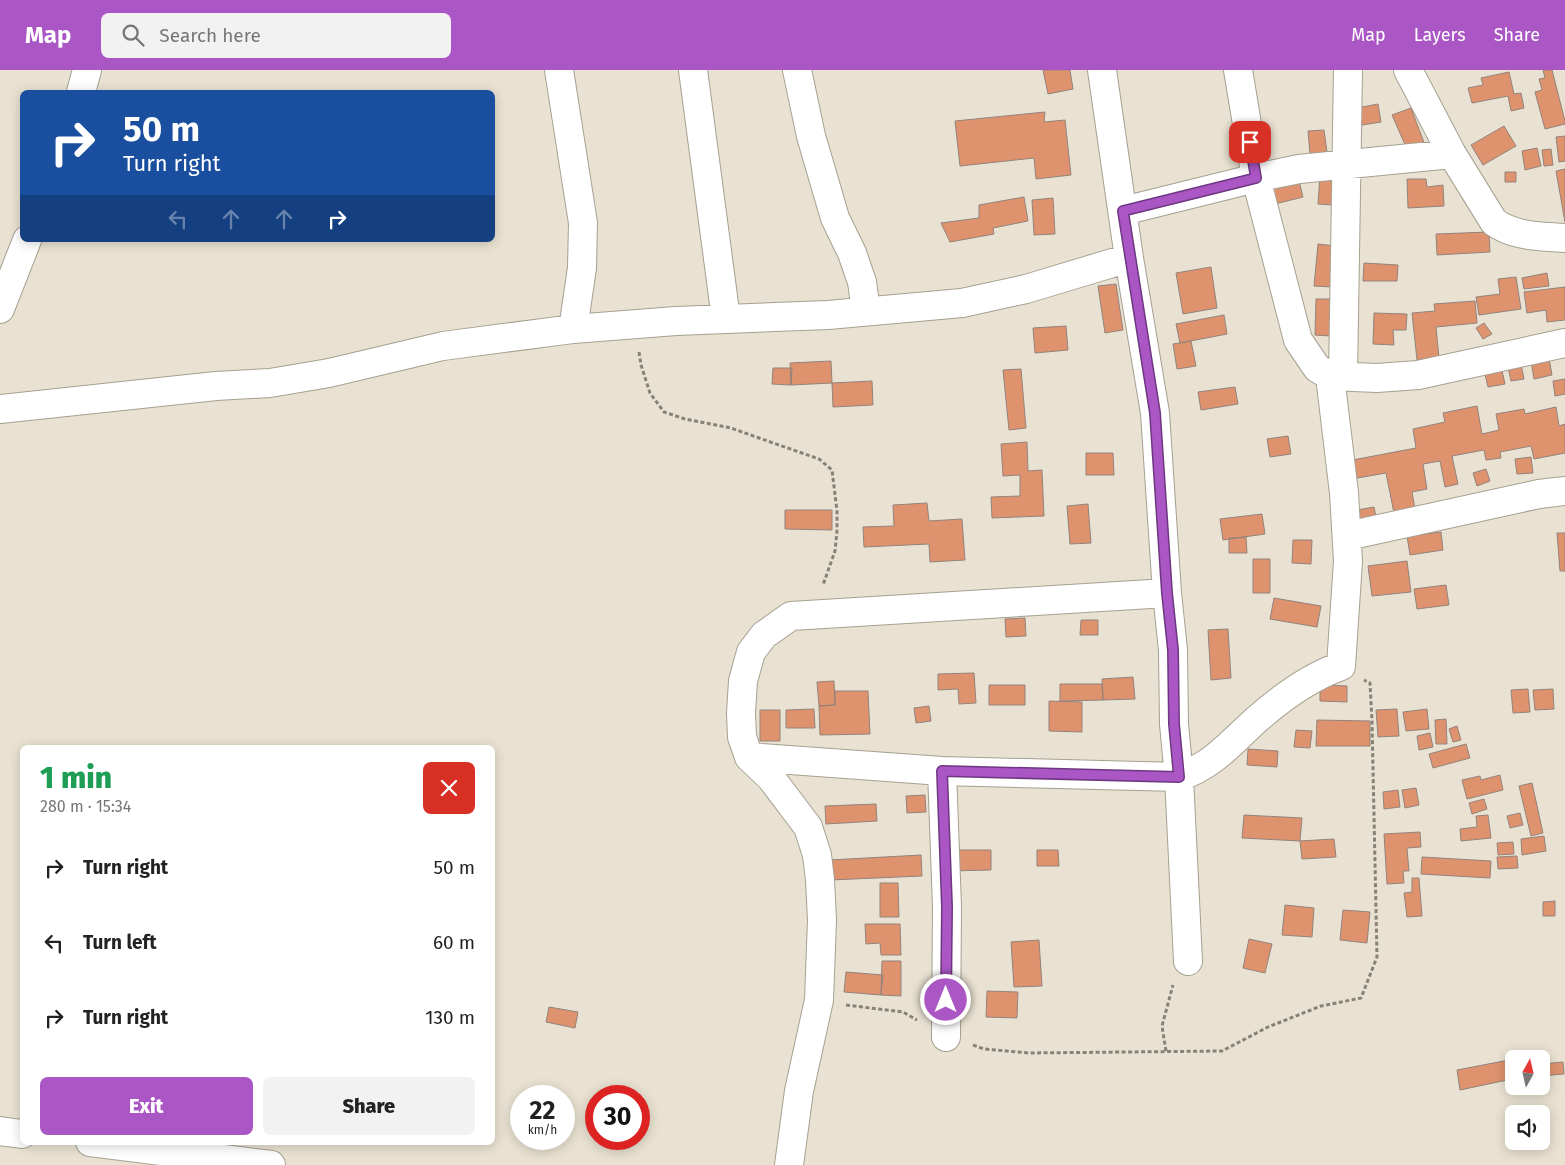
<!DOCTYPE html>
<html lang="en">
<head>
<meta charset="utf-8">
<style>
  :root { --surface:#fff; --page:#f2f2f2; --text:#222; --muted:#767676; --accent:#aa56c5 }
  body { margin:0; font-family:"Fira Sans",sans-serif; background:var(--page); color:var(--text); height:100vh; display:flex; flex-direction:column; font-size:19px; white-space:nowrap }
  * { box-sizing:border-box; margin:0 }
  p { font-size:16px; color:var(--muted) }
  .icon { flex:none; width:28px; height:28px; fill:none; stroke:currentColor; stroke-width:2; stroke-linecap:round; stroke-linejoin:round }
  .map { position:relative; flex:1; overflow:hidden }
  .side { position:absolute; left:20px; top:675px; width:475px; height:400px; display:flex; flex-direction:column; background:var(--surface); border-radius:8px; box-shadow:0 2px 12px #0003 }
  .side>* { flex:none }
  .hud { position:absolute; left:20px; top:20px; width:475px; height:152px; border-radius:8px; box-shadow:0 2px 12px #0003; background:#1a4fa0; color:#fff; overflow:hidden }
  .needle { width:32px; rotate:8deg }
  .buttons { position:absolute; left:1505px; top:980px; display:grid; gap:10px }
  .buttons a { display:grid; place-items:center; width:45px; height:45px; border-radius:8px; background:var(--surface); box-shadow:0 2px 12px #0003; font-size:25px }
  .speed { position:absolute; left:510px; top:1015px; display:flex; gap:10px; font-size:25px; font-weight:700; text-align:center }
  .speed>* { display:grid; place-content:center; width:65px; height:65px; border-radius:50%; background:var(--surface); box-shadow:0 2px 12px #0003; line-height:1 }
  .speed small { font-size:12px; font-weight:400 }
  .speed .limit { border:8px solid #d22; background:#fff; color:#111 }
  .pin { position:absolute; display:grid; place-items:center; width:42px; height:42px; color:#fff; margin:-21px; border-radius:10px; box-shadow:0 2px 8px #0006 }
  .me { position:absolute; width:55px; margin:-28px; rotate:0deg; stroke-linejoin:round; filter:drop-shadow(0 0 4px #0008) }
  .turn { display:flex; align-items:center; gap:18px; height:105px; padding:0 20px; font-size:22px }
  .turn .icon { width:65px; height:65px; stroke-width:2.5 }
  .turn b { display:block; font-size:35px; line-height:42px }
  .lanes { display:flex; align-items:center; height:48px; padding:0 20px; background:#0003; justify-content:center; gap:25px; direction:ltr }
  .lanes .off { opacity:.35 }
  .round { display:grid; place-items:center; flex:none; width:52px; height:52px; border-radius:8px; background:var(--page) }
  .overview { display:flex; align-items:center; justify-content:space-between; height:85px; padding:0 20px }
  h1 { font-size:30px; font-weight:800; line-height:38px; color:#1e9e55 }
  .action { display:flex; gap:10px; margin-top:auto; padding:10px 20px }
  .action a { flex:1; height:58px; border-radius:8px; background:var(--accent); color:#fff; font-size:20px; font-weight:800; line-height:58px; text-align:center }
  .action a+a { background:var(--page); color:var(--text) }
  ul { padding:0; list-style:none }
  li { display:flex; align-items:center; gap:15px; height:75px; padding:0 20px }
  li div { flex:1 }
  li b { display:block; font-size:19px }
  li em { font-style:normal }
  header { display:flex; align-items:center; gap:30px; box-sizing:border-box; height:70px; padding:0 25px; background:var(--accent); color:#fff }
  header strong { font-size:24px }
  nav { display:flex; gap:28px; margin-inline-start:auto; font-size:18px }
  .search { width:350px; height:45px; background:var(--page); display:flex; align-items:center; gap:12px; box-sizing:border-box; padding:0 18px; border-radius:8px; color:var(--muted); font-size:19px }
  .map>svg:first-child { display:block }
  .building { fill:#df926e; stroke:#93837b }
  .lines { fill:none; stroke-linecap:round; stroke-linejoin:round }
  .minor-casing { stroke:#a6a091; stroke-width:30 }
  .path { stroke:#878277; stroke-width:3; stroke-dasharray:4 2.5; stroke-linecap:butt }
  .minor { stroke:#fff; stroke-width:28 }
  .route-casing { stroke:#6e3880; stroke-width:12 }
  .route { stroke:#aa56c5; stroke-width:9 }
</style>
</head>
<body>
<header>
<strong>Map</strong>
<div class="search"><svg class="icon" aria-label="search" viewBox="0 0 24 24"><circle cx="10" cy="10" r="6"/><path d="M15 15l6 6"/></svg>Search here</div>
<nav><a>Map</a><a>Layers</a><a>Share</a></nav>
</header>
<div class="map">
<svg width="1565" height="1095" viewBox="0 0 1565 1095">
  <rect width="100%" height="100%" fill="#e9e2d2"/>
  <path class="building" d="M1043 0H1070L1073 19 1048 24Z
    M1543 0H1552L1565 51V54L1545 59 1535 22 1542 20 1539 9 1545 8Z
    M1509 2 1514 24 1521 23 1524 38 1511 41 1508 26 1472 33 1468 18 1483 15 1481 8Z
    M1378 34 1381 52 1356 56 1352 39Z
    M1411 38 1425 75 1407 79 1392 45Z
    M1045 42 1044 52 1065 50 1071 105 1036 109 1034 88 960 96 955 51Z
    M1504 56 1516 76 1483 95 1471 75Z
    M1324 60 1327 82 1310 84 1308 61Z
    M1565 66V91L1559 92 1556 67Z
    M1537 78 1541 96 1525 100 1522 81Z
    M1551 79 1553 95 1544 96 1542 80Z
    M1565 99V152L1556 101Z
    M1505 102H1516V112H1505Z
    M1320 105H1335L1333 135 1318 134Z
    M1298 107 1303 127 1271 135 1266 115Z
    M1407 109H1426L1427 117 1443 115 1444 136 1408 138Z
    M1024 127 1028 151 993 158 994 164 950 172 941 153 979 148V135Z
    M1053 128 1055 164 1034 165 1032 130Z
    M1489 162 1490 182 1437 185 1436 164Z
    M1318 174 1335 176 1332 217 1314 216Z
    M1364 193 1398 195 1397 211H1363Z
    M1211 197 1217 238 1183 244 1176 203Z
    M1547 203 1549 216 1524 219 1522 208Z
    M1516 207 1521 239 1479 245 1476 227 1500 224 1498 209Z
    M1116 214 1123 260 1105 263 1098 216Z
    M1565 217V250L1547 252 1546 240 1527 243 1524 222Z
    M1316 229H1331L1330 266 1315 265Z
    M1475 231 1477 253 1436 257 1439 288 1417 290 1412 243 1435 241 1434 234Z
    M1374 243 1407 244 1406 260H1393L1394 275 1373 274Z
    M1224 245 1227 264 1180 273 1176 254Z
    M1484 253 1492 264 1483 269 1476 258Z
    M1066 256 1068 280 1035 283 1033 258Z
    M1191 271 1196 296 1177 299 1173 274Z
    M1549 288 1552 305 1534 309 1531 291Z
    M831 291 832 313 791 315 790 293Z
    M1521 294 1524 309 1511 311 1508 297Z
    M1501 296 1505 314 1488 317 1484 300Z
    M773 298H792L791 315 772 314Z
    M1021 299 1026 358 1009 360 1003 300Z
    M1565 309V324L1555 326 1553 311Z
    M872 311 873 335 833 337 832 313Z
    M1235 317 1238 334 1201 340 1198 322Z
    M1477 336 1482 364 1499 360 1496 344 1524 339 1525 344 1556 337 1559 356 1565 354V383L1534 389 1531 376 1500 382 1501 388 1486 390 1484 380 1452 386 1458 414 1445 417 1440 391 1423 394 1427 419 1412 422 1415 439 1394 443 1386 403 1346 410 1342 392 1416 378 1413 359 1445 352 1443 343Z
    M1288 366 1291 384 1270 387 1267 369Z
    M1027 372 1028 401 1042 400 1044 446 992 448 991 427 1020 426V405L1003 406 1001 374Z
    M1086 383H1113L1114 405H1086Z
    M1531 387 1533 403 1517 404 1515 389Z
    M1486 399 1490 411 1477 416 1473 403Z
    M927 433 929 451 962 449 965 490 930 492 929 474 864 477 863 457 894 456 893 435Z
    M1088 434 1091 473 1070 474 1067 436Z
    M1374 437 1377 452 1359 454 1357 440Z
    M785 440H832V460L785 459Z
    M1262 444 1265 464 1223 470 1220 449Z
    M1441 462 1443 480 1410 485 1407 466Z
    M1557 463H1565V501H1560Z
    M1246 467 1247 483H1229V468Z
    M1293 470H1312L1311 494 1292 493Z
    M1253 489H1270V523H1253Z
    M1407 491 1411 522 1372 526 1368 496Z
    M1446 515 1449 535 1417 539 1414 519Z
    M1274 528 1321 536 1317 557 1270 549Z
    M1025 548 1026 566 1006 567 1005 549Z
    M1081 550H1098V565H1080Z
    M1228 559 1231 608 1211 610 1208 560Z
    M974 603 976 633 959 634 958 619 938 620V604Z
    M1133 607 1135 629 1103 630 1102 609Z
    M834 611 835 635 819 636 817 612Z
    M1060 614H1102L1103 630 1060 631Z
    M989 615H1025V635H989Z
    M1320 615 1347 616V632L1320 631Z
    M1528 619 1530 642 1513 643 1511 620Z
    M1553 619 1554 639 1535 640 1533 620Z
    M835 621H868L870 664 820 665 819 636 835 635Z
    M1049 631 1082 632V662L1049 661Z
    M929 636 931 651 916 653 914 638Z
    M814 639 815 658H786V640Z
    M1397 639 1399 666 1378 667 1376 640Z
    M1427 639 1429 659 1406 661 1403 642Z
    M760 640H780V671H760Z
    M1446 649 1447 674H1436L1435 650Z
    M1317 650 1370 651V676H1316Z
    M1457 656 1461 670 1453 672 1449 659Z
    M1296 660 1312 661 1310 678 1294 677Z
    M1430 663 1433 677 1419 680 1417 666Z
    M1466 674 1470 688 1433 698 1429 684Z
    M1248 679 1278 681 1277 697 1247 695Z
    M1500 705 1503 720 1467 729 1462 710 1480 706 1481 710Z
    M1532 713 1543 763 1531 766 1519 716Z
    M1416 718 1419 735 1405 738 1402 720Z
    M1398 720 1400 737 1384 739 1383 722Z
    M925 725 926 742 907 743 906 726Z
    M1484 729 1487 739 1472 744 1469 733Z
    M876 734 877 751 826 754 825 736Z
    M1520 743 1523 755 1510 758 1507 746Z
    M1244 745 1302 748 1300 771 1242 768Z
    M1488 745 1491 768 1461 771 1460 759 1477 757 1476 746Z
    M1420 762 1421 777 1407 778 1409 801H1403L1404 813 1387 814 1384 764Z
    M1544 766 1546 781 1522 785 1521 769Z
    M1334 769 1336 787 1302 789 1300 771Z
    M1513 772 1514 784 1498 785 1497 773Z
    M948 780H991V800L948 801Z
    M1037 780H1058L1059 796H1037Z
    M921 785 922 806 830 810 829 790Z
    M1517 786 1518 798 1498 799 1497 787Z
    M1422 787 1491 791 1490 808 1421 804Z
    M1412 808H1419L1422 846 1407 847 1404 823 1412 822Z
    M880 813H898L899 847H880Z
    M1555 831V846H1543V832Z
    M1285 835 1314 838 1312 867 1282 865Z
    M1343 840 1370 842 1367 873 1340 870Z
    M865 854H900L901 885H881L880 873 866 874Z
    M1249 869 1272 874 1265 903 1243 898Z
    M1039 870 1042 916 1014 917 1011 872Z
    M882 891H901V926L881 925Z
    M846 902 883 905 881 925 844 922Z
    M987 921 1018 922 1017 948 986 947Z
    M549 937 578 942 575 958 546 952Z
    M1509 990 1512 1009 1460 1020 1457 1000Z
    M1563 992 1564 1004 1541 1006V994Z"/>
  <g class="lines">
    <g class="minor-casing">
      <path id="minor" d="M559 0 583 153 582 198 573 259
        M693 0 726 249
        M797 0 811 66 835 148 852 183 862 212 866 241
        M1102 0 1129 188 1155 343 1167 523 1173 580 1174 654 1179 707 1188 891
        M1238 0 1256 108 1299 99 1452 84
        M1408 0 1452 84 1494 152C1515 167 1540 166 1565 168
        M81 22 87 0
        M1123 141 1256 108 1298 270 1317 298 1330 306 1377 308 1418 305 1565 273
        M0 239 27 170
        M1343 307 1348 0
        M0 339 216 316 270 313 329 303 443 276 573 259 676 251 828 245 962 233 1026 219 1129 188
        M1347 466 1539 424 1565 421
        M749 687 942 701 1179 707C1212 696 1231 673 1256 650 1281 628 1310 607 1341 596L1348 491 1344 423 1330 306
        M942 701 947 837 946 967
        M0 1061 22 1064
        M90 1072 271 1095
        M789 1095 799 1021 819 930 822 850 820 810 817 785 808 757 771 708 749 687 742 667 741 643 743 611 751 582 764 565 791 546 1167 523"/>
    </g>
    <path class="path" d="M639 282 641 295 650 323 664 342 685 349 731 358 759 368 819 389 832 400 837 441V461L835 481 823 515
      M846 935 903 942 917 950
      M973 975 984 979 1029 983 1222 981 1268 957 1321 936 1361 928 1377 887 1372 651 1370 613 1364 610
      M1166 981 1162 956 1173 915"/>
    <use href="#minor" class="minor"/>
  </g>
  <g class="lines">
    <g class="route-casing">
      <path id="route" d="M946 930 947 837 942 701 1179 707 1174 654 1173 580 1167 523 1155 343 1123 141 1256 108 1250 72"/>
    </g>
    <use href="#route" class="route"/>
  </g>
</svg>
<div class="buttons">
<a><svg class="needle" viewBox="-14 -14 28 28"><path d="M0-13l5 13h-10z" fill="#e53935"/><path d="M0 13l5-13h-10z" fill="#767676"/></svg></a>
<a><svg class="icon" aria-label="sound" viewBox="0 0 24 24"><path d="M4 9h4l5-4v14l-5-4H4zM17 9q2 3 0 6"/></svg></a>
</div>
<div class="speed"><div>22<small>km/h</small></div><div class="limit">30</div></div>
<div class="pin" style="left:1250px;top:72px;background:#d93025"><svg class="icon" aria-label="arrive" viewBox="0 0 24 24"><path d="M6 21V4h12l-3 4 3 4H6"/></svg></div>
<svg class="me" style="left:946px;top:930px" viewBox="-20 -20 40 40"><circle r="17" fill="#aa56c5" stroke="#fff" stroke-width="3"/><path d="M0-11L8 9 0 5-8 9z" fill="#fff"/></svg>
<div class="hud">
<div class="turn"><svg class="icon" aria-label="right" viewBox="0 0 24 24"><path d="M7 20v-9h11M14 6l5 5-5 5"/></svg><div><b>50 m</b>Turn right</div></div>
<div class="lanes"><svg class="icon off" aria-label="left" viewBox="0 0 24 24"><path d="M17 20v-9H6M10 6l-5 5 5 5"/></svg><svg class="icon off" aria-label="ahead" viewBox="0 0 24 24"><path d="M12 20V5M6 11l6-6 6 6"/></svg><svg class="icon off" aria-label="ahead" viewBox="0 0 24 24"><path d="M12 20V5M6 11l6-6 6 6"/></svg><svg class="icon" aria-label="right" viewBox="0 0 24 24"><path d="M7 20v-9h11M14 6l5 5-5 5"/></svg></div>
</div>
<section class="side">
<div class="overview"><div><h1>1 min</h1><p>280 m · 15:34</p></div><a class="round" style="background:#d93025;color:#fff"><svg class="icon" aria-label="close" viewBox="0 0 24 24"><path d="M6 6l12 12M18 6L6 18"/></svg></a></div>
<ul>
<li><svg class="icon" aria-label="right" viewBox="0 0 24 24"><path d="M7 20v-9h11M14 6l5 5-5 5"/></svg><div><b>Turn right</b></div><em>50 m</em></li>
<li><svg class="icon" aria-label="left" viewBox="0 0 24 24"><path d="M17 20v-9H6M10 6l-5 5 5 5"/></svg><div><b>Turn left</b></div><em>60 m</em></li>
<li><svg class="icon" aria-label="right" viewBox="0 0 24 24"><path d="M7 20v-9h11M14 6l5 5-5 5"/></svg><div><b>Turn right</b></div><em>130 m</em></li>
</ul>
<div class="action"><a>Exit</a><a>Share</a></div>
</section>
</div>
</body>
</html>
